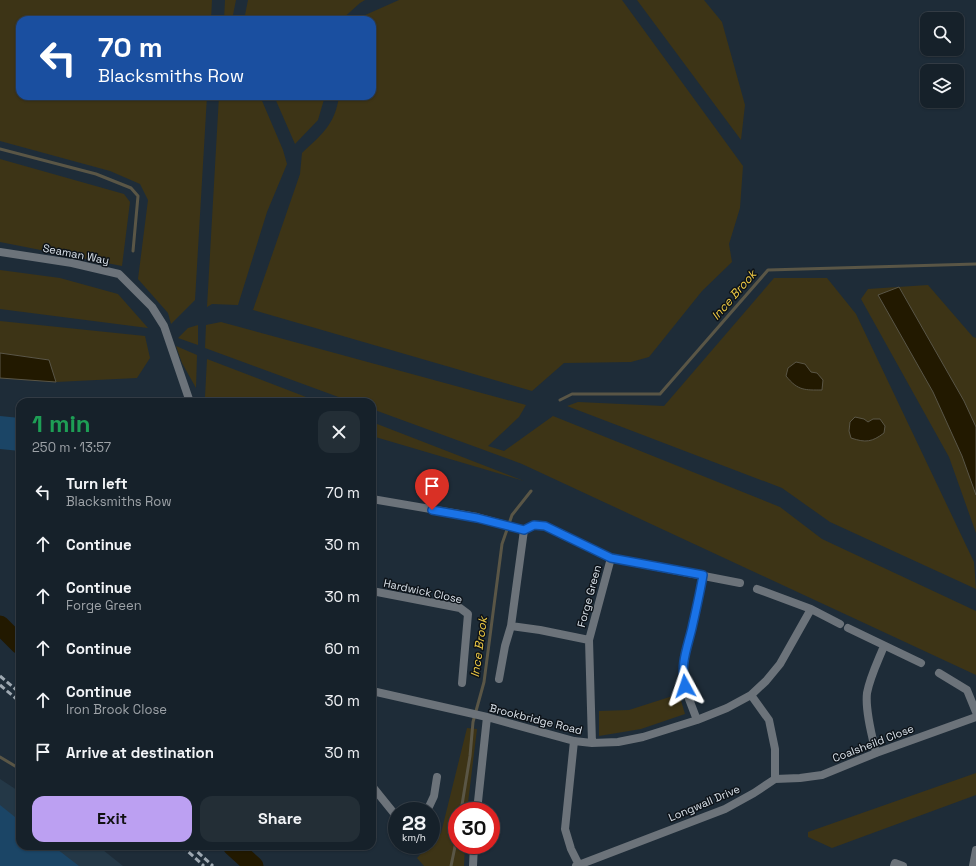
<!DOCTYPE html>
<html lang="en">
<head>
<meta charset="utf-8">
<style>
  :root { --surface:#16212a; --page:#232e36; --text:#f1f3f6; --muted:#9ea3a8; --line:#353e47; --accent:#bca0f2 }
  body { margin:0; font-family:"Space Grotesk",sans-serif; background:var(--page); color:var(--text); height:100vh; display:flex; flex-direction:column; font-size:15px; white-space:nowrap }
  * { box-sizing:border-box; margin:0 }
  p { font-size:13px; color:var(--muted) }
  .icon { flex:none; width:22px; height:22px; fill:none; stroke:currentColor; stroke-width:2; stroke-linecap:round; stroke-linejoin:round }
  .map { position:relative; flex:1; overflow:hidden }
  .sheet { position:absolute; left:16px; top:398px; width:360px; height:452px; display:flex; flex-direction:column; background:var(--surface); border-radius:12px; box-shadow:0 1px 3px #0004,0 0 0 1px var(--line) }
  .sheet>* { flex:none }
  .banner { position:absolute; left:16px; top:16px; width:360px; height:84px; border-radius:12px; box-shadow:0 1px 3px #0004,0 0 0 1px var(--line); background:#1a4fa0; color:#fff; overflow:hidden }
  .controls { position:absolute; left:920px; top:12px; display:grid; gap:8px }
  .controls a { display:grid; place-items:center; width:44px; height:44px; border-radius:8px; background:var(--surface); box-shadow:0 1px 3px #0004,0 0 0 1px var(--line); font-size:20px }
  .speed { position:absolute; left:388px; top:802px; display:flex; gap:8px; font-size:20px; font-weight:700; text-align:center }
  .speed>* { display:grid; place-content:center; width:52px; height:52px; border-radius:50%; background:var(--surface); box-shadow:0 1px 3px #0004,0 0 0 1px var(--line); line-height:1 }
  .speed small { font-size:10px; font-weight:400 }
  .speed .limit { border:6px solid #d22; background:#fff; color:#111 }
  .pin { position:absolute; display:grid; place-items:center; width:34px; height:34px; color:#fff; margin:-41px -17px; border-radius:50% 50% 50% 0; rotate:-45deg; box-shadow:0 0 4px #0007 }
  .pin .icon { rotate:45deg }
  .me { position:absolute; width:44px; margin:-22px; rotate:355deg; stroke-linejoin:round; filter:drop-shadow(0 0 3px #0008) }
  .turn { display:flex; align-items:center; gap:14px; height:84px; padding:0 16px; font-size:18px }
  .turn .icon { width:52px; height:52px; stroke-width:2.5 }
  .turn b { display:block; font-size:28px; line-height:34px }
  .round { display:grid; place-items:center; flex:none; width:42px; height:42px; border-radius:12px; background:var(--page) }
  .overview { display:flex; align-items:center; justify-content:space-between; height:68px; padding:0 16px }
  h1 { font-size:24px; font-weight:600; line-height:30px; color:#1e9e55 }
  .button { display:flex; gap:8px; margin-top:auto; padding:8px 16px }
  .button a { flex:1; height:46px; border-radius:12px; background:var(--accent); color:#111; font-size:16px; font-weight:600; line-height:46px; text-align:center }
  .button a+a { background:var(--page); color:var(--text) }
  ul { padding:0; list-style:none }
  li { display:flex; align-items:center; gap:12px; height:52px; padding:0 16px }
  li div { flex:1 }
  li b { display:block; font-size:15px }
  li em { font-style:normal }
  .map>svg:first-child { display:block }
  .built { fill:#243847 }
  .green { fill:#3d3416 }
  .water { fill:#221900; stroke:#5a5646 }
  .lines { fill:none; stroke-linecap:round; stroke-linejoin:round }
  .stream { stroke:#5a5646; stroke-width:3 }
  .river { stroke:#221900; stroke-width:19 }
  .building { fill:#1b4566 }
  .street { stroke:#6c737a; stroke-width:8 }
  .rail { stroke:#9ea8b1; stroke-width:3; stroke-dasharray:6 3; stroke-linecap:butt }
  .route-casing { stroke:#114b97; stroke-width:10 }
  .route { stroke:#1a73e8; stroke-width:7 }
  .labels { text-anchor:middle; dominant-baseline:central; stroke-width:3; stroke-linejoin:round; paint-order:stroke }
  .street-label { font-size:11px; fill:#dbe3eb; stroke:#0d1319 }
  .water-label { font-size:12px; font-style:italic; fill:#f1cc45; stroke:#0d1319 }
</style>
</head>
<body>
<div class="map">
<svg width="976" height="866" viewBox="0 0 976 866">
  <rect width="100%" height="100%" fill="#1e2c38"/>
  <path class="built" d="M0 779 20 792V846H98L123 866H0Z"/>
  <path class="green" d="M0 0H212L211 20H20V96H207L195 300 171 324 168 313 138 279 148 200 140 184 110 171 0 141Z
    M225 0H236L232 20H224Z
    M248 0H365L360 3 341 20H244Z
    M399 0H622L743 166 740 208 729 244 732 262 702 291 649 357 631 362 564 363 532 391 253 310 300 174 302 153C322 134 335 125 339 96H372V20H358L363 16Z
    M637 0H704L722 22 745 105 741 140Z
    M219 96H260L283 150 287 164 267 212 238 305 212 304 207 307Z
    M274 96H325L318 120 295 144Z
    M0 159 124 194 130 202 122 266 0 242Z
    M0 270 60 278 118 294 148 328 0 309Z
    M774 278H827L856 314 974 562 976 589 830 522 782 488 567 406 578 402 664 406Z
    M928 285 973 337 976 338V427L964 401 899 287 878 295 933 392 962 456 976 495V533L949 457 861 299 868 289Z
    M0 321 145 336 150 358 137 378 56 382 49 360 0 353Z
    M221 322 526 405 519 417 488 446 504 451 553 416 780 507 822 539 976 611V675L522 464 372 409V402H352L205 348 206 325Z
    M198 325V345L178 338 188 328Z
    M176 346 197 355 196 388 182 363Z
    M207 359 319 402H253L242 399 205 397Z
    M372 422 524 481 372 436Z
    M679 694 685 714 641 729 599 736V711L629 710Z
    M467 728 477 729 467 811H457V845H465L464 866H424L417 858 429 845H431L441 833Z
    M976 773V795L832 848 808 837V832Z"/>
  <path class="water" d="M899 287 964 401 976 427V495L962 456 933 392 878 295Z
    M0 353 49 360 56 382 0 378Z
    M796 362 805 364 811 372 817 373 823 380 822 390C805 390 798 391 786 376L788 368Z
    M855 417 864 419 868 422 873 419H880L885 426 884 433C872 442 866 443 851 438L849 431 850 422Z"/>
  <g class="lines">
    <path class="stream" d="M0 149 96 174 131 188 138 196 133 251
      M560 400 572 394H660L768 270 976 264
      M0 757 20 769
      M461 811 470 756 473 722 484 682 502 544 512 515 531 491
      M451 866 457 837"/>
    <path class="river" d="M0 625 20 645
      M232 846 254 866"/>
  </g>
  <path class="building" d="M0 416 20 418V451L0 449Z
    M0 805 20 821V846H53L79 866H0Z"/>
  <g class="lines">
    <path class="street" d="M0 252 72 263 119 274 152 307 164 326 190 402
      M372 499 477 517 524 530 534 525 545 526 611 558 589 640 592 743
      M611 558 740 583
      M757 589 811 609 840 624
      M372 591 460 608 468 614 462 683
      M511 626 524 530
      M848 628 921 663
      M939 673 967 690 976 712
      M499 679 505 646 511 626 540 630 589 640
      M372 691 487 717 574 741 592 743 618 742 643 737 697 720 727 708 751 695 766 681 780 664 811 609
      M697 720 689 699 683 675 685 653 692 629 703 575
      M574 741 565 829 571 849 579 865
      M876 753C872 736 865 710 867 693 870 677 878 661 884 646
      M775 779 800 778 822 775 876 753 976 717
      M372 786 397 817
      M427 811 434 796 437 777
      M477 811 487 717
      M473 866 474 845
      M576 866 725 809 754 793 775 779V749L769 720 751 695
      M894 866 895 863 903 866
      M973 866 976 850"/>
    <path class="rail" d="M0 676 20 693
      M0 685 20 702
      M182 846 204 866
      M191 846 213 866"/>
  </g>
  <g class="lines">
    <g class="route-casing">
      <path id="route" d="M432 510 477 518 524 530 534 525 545 526 611 558 703 575C700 593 696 610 692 628 687 649 680 664 685 686"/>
    </g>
    <use href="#route" class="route"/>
  </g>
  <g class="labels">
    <g class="street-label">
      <text transform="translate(76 254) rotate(11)">Seaman Way</text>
      <text transform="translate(423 591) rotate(12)">Hardwick Close</text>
      <text transform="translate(589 596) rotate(-75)">Forge Green</text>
      <text transform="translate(536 719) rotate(14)">Brookbridge Road</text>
      <text transform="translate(873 743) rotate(-21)">Coalsheild Close</text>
      <text transform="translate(704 803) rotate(-23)">Longwall Drive</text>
    </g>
    <g class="water-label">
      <text transform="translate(734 295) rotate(-49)">Ince Brook</text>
      <text transform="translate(479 647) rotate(-82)">Ince Brook</text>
    </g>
  </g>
</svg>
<div class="controls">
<a><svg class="icon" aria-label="search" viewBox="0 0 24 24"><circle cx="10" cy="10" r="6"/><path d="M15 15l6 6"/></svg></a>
<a><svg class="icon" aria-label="layers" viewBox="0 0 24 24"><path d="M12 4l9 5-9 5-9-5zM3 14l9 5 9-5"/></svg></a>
</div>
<div class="speed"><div>28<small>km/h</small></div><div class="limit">30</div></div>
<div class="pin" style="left:432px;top:510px;background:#d93025"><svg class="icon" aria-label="arrive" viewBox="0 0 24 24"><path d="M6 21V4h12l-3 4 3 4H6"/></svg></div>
<svg class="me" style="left:685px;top:686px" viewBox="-20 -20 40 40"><path d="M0-17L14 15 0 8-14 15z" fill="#1a73e8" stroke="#fff" stroke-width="4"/></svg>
<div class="banner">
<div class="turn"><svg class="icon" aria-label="left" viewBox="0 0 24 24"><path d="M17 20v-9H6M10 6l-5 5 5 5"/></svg><div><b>70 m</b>Blacksmiths Row</div></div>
</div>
<section class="sheet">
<div class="overview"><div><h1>1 min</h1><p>250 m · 13:57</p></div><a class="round"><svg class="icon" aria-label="close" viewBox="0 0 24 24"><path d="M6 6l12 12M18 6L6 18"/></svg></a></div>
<ul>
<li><svg class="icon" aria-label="left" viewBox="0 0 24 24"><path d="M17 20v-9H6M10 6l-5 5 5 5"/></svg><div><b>Turn left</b><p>Blacksmiths Row</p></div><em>70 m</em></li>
<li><svg class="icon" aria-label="ahead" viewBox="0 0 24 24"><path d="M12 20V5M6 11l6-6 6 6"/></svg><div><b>Continue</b></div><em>30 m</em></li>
<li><svg class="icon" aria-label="ahead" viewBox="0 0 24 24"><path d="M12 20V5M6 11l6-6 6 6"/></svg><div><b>Continue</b><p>Forge Green</p></div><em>30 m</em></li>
<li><svg class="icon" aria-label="ahead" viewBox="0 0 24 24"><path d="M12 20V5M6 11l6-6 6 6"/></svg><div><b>Continue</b></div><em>60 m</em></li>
<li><svg class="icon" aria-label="ahead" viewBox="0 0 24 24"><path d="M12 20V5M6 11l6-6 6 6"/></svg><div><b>Continue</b><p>Iron Brook Close</p></div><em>30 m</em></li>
<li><svg class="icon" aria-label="arrive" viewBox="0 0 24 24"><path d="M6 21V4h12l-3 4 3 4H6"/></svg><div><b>Arrive at destination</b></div><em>30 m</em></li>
</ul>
<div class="button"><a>Exit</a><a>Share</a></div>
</section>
</div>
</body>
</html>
